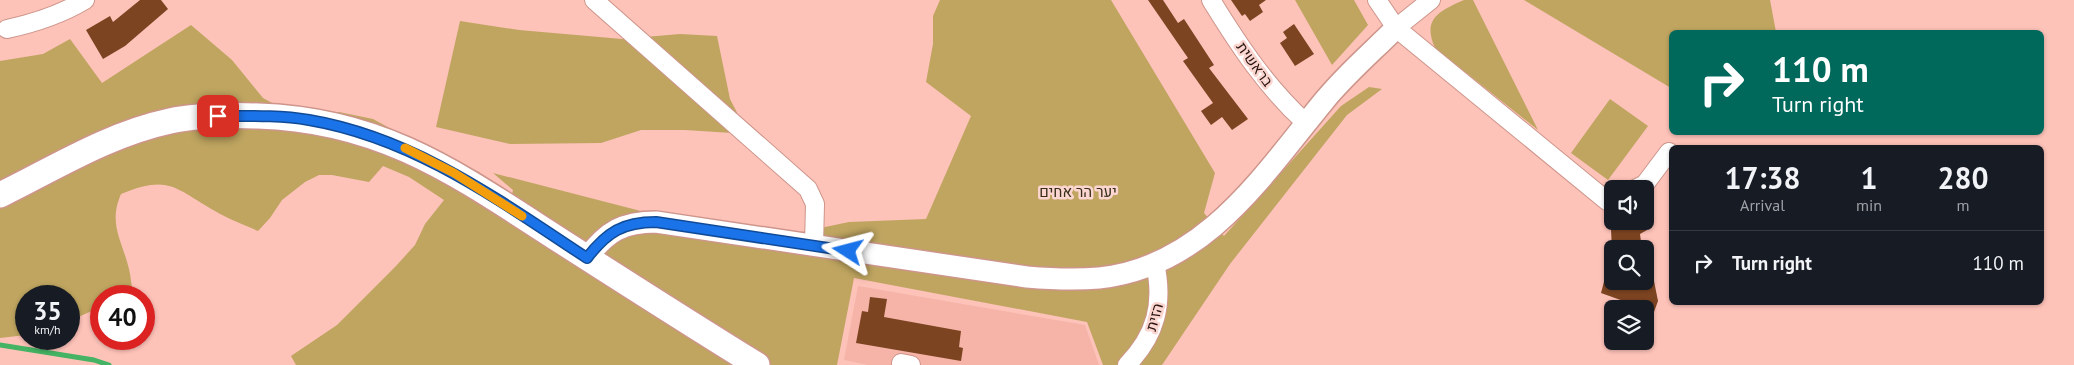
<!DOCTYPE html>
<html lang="en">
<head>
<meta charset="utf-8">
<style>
  :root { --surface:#171b24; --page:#20242c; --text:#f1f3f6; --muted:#9ea1a6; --line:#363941 }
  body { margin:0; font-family:"PT Sans",Heebo,sans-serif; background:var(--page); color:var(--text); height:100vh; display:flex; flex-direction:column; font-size:19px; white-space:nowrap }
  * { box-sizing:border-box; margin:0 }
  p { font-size:16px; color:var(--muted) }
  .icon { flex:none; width:28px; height:28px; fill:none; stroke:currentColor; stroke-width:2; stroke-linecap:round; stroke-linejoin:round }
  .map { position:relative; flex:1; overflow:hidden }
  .side { position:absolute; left:1669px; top:145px; width:375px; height:160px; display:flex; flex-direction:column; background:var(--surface); border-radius:8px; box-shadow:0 1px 4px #0004 }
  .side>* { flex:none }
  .hud { position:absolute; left:1669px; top:30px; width:375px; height:105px; border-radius:8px; box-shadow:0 1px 4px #0004; background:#00695c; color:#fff; overflow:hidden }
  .tools { position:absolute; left:1604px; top:180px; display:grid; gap:10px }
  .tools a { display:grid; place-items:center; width:50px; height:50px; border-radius:8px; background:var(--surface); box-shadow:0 1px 4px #0004; font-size:25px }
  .speed { position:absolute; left:15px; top:285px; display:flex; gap:10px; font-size:25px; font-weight:700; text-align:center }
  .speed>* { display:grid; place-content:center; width:65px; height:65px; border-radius:50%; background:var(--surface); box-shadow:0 1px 4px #0004; line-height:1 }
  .speed small { font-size:12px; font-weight:400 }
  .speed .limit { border:8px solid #d22; background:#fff; color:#111 }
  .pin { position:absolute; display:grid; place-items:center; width:42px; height:42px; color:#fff; margin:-21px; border-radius:10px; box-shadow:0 2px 8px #0006 }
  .me { position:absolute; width:55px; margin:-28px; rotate:279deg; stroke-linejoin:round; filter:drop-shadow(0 0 4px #0008) }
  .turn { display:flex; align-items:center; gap:18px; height:105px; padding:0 20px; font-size:22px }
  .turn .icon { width:65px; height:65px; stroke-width:2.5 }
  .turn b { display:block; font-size:35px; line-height:42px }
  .eta { display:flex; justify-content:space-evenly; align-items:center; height:85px; text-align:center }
  .eta b { font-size:30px; font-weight:600; line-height:35px }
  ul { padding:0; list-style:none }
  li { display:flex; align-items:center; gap:15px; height:65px; padding:0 20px; border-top:1px solid var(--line) }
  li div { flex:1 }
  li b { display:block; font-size:19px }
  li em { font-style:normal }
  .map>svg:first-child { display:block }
  .built { fill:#f6b4a9 }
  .green { fill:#bfa560 }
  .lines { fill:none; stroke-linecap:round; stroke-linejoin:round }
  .stream { stroke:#44b363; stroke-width:5 }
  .building { fill:#7d4421 }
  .minor-casing { stroke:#cd958b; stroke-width:20 }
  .tertiary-casing { stroke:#cd958b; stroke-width:24 }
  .secondary-casing { stroke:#cd958b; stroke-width:28 }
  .minor { stroke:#fff; stroke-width:18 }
  .tertiary { stroke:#fff; stroke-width:21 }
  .secondary { stroke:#fff; stroke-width:25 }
  .route-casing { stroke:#114b97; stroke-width:12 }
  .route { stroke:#1a73e8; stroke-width:9 }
  .slow { stroke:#f59e0b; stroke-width:9 }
  .labels { text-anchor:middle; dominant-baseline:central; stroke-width:5; stroke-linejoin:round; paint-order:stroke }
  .street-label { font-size:15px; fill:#291411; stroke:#fbd6d0 }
  .park-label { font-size:15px; fill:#362e19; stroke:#fbd6d0 }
</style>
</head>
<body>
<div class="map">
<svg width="2074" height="365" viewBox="0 0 2074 365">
  <rect width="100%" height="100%" fill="#fdc2b8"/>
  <path class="built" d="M858 286 1085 325 1099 365H868L844 360Z"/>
  <path class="green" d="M940 0H1111L1215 173 1204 213 1224 236 1341 106 1369 87 1382 89 1347 115 1230 264 1162 365H1103L1087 322 854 278 837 365H296L291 356 337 325 396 266 415 245 425 224 444 200 409 177 383 166 369 182 332 175H319L305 182 282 200 270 218 258 231C243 224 228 219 215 211 175 188 169 174 121 194 108 224 122 240 129 269 131 277 131 285 133 292L125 296H101V307L69 321V296H26V335L0 338V61L43 54 70 39 102 83 191 25 232 60 263 98 274 104 327 114 339 112 373 119 452 162 479 172 511 199 513 190 493 173 695 225 792 234 849 222 926 219 971 116 926 82 933 44V16Z
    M1295 0H1354L1368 25 1332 65Z
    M1464 0H1473L1538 130 1435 48C1422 19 1439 11 1464 0Z
    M1524 0H1770L1776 32H1671V88Z
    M460 21 519 30 622 39 680 34 717 36 730 99 748 134 685 130H641L601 143 510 144 436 127Z
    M1610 99 1648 126 1608 180 1571 153Z"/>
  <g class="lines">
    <path class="stream" d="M0 345 94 360 109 365"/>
  </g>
  <path class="building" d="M140 0H161L168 9 125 46 103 59 86 30 110 16 113 22Z
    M1148 0H1163L1178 23 1184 19 1214 65 1209 68 1248 119 1232 130 1222 117 1211 125 1201 111 1213 103 1183 61 1188 58Z
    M1231 0H1266L1259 5 1263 12 1250 21 1245 14 1242 16Z
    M1294 24 1314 54 1295 66 1280 43 1287 38 1283 32Z
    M1626 221H1642L1647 230 1640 234 1642 249H1612L1611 230Z
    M1605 278 1612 282 1654 281 1658 301 1654 312 1601 293Z
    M870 297 887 299 884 317 961 331 959 347 963 348 961 361 856 343 862 311 868 312Z"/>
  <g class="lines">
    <g class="minor-casing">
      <path id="minor" d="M594 0 808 189 815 204 814 245
        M1211 0C1238 44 1267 88 1306 123
        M1377 0 1396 28 1607 201 1612 198
        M1396 28 1431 0
        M7 29C35 23 60 15 85 0
        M1635 189 1645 184 1669 152
        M901 363 911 365
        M1127 365C1156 335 1164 304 1155 263"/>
    </g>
    <g class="tertiary-casing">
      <path id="tertiary" d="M587 258C607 231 623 222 656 222L1027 277C1051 279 1075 280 1099 278 1205 267 1263 175 1324 101 1346 74 1372 52 1396 28"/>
    </g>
    <g class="secondary-casing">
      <path id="secondary" d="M0 195C55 168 109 134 170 121 198 115 228 115 258 116 386 120 461 177 564 243 628 284 692 325 757 365"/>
    </g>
    <use href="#minor" class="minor"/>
    <use href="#tertiary" class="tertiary"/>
    <use href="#secondary" class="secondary"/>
  </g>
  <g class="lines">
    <g class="route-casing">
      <path id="route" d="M218 116C248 116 279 115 309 120 415 138 500 201 587 258 607 232 623 222 656 222L848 251"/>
    </g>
    <use href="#route" class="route"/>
    <path class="slow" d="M405 148 454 173 522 216"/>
  </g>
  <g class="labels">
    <g class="street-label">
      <text transform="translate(1255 64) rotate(54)">בראשית</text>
      <text transform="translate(1154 317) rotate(-74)">הזית</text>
    </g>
    <g class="park-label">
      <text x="1078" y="191">יער הר אחים</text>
    </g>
  </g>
</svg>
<div class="tools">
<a><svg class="icon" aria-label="sound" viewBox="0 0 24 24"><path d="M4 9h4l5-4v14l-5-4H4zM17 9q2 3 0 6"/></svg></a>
<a><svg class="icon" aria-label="search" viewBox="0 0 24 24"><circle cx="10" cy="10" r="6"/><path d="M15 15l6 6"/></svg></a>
<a><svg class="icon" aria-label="layers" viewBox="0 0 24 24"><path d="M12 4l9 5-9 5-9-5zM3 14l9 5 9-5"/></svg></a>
</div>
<div class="speed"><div>35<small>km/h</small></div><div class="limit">40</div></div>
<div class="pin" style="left:218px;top:116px;background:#d93025"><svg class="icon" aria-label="arrive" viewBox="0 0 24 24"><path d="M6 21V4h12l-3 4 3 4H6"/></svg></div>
<svg class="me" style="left:848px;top:251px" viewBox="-20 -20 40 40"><path d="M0-17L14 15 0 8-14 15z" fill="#1a73e8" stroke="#fff" stroke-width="4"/></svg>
<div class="hud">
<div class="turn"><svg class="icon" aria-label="right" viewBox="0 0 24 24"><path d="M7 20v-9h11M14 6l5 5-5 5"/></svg><div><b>110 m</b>Turn right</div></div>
</div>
<section class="side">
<div class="eta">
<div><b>17:38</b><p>Arrival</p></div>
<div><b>1</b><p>min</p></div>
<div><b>280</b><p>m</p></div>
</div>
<ul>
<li><svg class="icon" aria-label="right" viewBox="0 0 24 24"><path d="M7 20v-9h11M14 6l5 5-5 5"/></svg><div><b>Turn right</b></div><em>110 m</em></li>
</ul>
</section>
</div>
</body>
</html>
